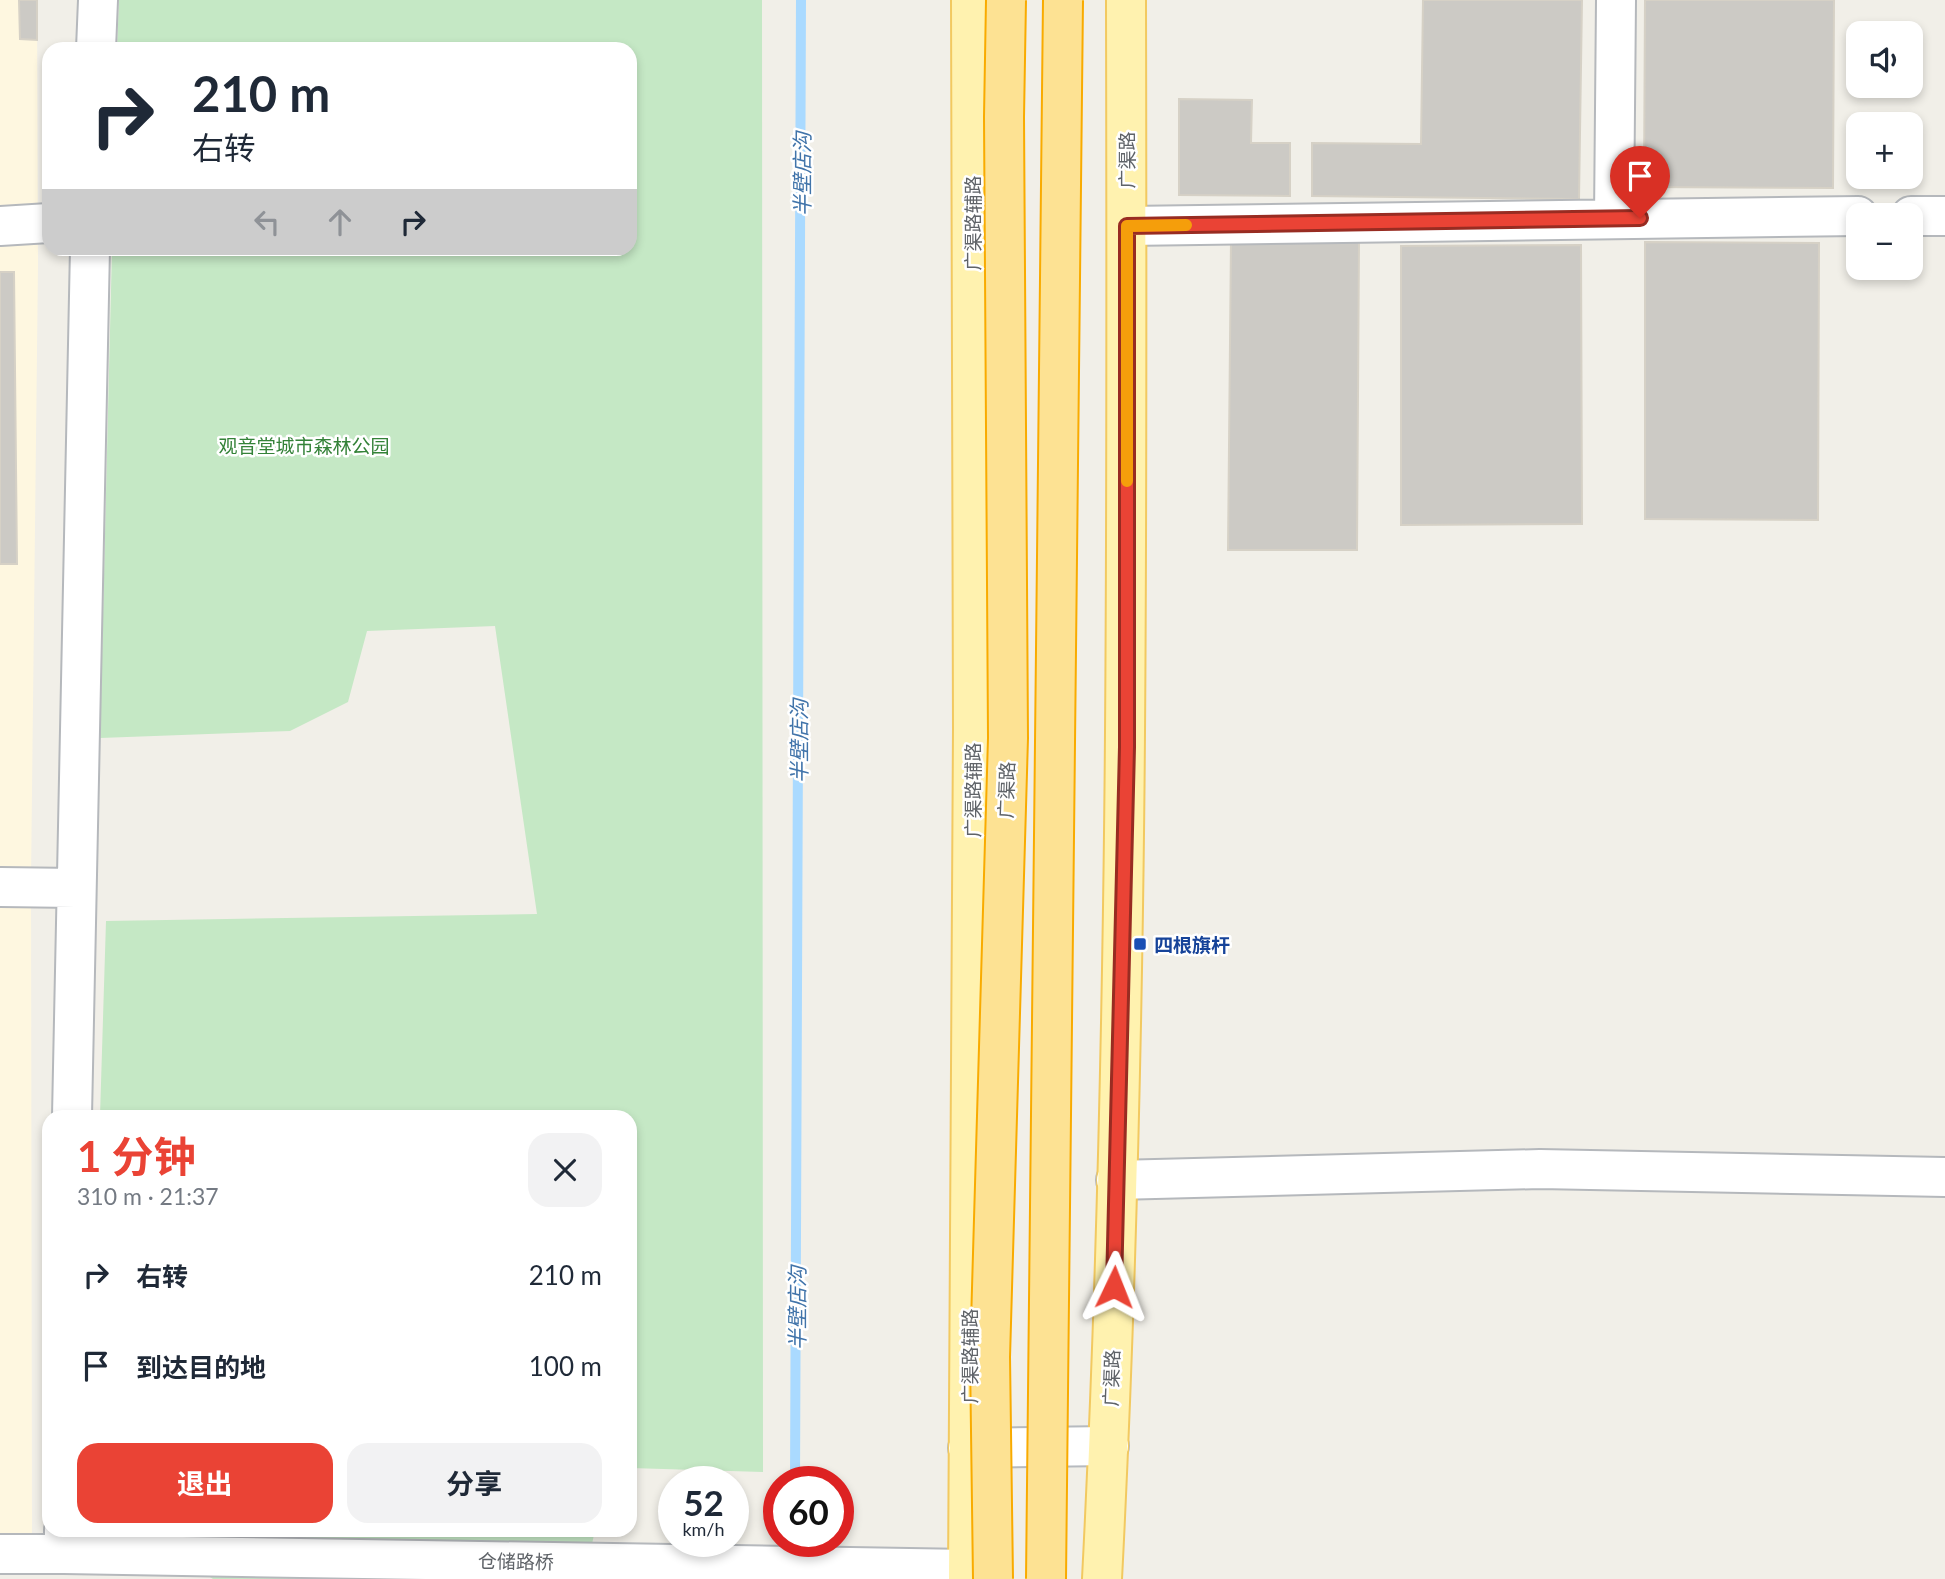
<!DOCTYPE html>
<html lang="zh">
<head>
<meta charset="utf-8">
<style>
  :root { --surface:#fff; --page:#f2f2f3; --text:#1f2937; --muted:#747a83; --accent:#ea4335 }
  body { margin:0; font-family:Lato,"Noto Sans SC",sans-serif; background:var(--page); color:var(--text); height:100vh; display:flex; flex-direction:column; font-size:26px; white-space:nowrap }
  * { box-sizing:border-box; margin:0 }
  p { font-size:23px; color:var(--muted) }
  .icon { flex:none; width:38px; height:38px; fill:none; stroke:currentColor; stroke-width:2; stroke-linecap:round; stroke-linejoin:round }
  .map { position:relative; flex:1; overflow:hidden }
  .drawer { position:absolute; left:42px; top:1110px; width:595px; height:427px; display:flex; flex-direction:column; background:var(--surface); border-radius:21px; box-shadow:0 4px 10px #0003 }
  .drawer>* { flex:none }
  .hud { position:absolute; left:42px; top:42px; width:595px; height:214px; border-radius:21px; box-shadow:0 4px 10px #0003; background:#fff; color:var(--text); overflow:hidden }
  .buttons { position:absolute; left:1846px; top:21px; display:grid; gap:14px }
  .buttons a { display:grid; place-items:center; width:77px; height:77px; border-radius:14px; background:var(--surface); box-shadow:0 4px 10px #0003; font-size:35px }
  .speed { position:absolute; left:658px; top:1466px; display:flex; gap:14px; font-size:35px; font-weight:700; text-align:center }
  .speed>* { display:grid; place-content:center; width:91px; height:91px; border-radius:50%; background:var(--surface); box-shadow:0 4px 10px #0003; line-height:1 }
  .speed small { font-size:18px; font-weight:400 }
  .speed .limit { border:10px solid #d22; background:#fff; color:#111 }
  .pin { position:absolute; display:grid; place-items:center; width:60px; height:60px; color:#fff; margin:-72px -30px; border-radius:50% 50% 50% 0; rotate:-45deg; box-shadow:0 0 7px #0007 }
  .pin .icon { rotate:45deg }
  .me { position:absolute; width:77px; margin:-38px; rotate:2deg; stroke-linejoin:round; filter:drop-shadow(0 0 5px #0008) }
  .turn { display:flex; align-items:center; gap:24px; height:147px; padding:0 35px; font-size:32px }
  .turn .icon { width:91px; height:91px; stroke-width:2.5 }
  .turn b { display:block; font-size:49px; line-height:60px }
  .lanes { display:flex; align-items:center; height:66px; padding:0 35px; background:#0003; justify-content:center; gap:35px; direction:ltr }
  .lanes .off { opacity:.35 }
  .round { display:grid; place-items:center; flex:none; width:74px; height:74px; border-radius:21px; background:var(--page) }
  .overview { display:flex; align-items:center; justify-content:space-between; height:119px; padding:0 35px }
  h1 { font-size:42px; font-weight:700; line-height:52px; color:var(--accent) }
  .cta { display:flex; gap:14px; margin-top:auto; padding:14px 35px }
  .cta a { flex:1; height:80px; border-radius:21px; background:var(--accent); color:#fff; font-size:28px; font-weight:700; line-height:80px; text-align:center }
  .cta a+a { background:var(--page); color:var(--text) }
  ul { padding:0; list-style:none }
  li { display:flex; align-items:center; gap:21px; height:91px; padding:0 35px }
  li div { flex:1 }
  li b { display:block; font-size:26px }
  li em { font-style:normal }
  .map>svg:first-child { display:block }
  .commercial { fill:#fef7e0 }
  .green { fill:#c5e8c5 }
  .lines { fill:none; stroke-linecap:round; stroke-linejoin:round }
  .stream { stroke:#aadaff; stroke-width:10 }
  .building { fill:#cccac5; stroke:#d6d1c6; stroke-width:2 }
  .street-casing { stroke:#b5b8bc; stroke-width:42 }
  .secondary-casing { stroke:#b6babf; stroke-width:42 }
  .primary-casing { stroke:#f2c960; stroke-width:42 }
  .street { stroke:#fff; stroke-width:38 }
  .secondary { stroke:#fff; stroke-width:38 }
  .primary { stroke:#fff2af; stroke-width:38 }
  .highway-bridge-casing { stroke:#f9ab00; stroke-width:42; stroke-linecap:butt }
  .highway-bridge { stroke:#fde293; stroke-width:38 }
  .route-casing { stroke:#982c22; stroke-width:18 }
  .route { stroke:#ea4335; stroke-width:12 }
  .slow { stroke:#f59e0b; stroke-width:12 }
  .transit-dot { fill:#1a4fb4; stroke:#fff; stroke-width:2.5 }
  .labels { text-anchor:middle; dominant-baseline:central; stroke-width:5; stroke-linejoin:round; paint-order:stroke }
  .street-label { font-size:19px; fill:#5f6368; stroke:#fff }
  .park-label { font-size:19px; fill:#348238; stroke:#fff }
  .transit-label { font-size:19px; font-weight:bold; fill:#164399; stroke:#fff; text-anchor:start }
  .water-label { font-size:21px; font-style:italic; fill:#4174aa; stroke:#fff }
</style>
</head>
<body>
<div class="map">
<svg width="1945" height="1579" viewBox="0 0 1945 1579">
  <rect width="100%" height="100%" fill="#f1efe8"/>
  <path class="commercial" d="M0 0H37L38 264 31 879 32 1541H0Z"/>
  <path class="green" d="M119 0H762L763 1472 630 1468V1116H100L106 921 537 914 495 626 367 631 348 702 290 731 100 738 112 249 630 248V49H117Z
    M137 1530H595L585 1577 555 1579H213Z"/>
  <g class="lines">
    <path class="stream" d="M795 1482 801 0"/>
  </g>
  <path class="building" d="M19 0H37V40L20 39Z
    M1423 0H1582L1579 199 1312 196V143L1421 144Z
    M1645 0H1834L1833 188 1644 187Z
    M1179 99 1252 100 1251 143H1290V196L1179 195Z
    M1231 239 1359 240 1357 550H1228Z
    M1645 242 1819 243 1818 520 1645 519Z
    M1581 245 1582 524 1401 525V246Z
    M0 272H14L17 564H0Z"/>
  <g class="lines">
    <g class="street-casing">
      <path id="street" d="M96 49 98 0
        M1911 216H1945
        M1614 218 1616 0
        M0 226 49 223
        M1127 226 1858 216
        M0 887 76 888
        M72 1116 90 248
        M1116 1180 1540 1169 1945 1177
        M0 1554H64V1530
        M64 1554 968 1569"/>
    </g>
    <g class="secondary-casing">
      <path id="secondary" d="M968 1448 1109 1446"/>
    </g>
    <g class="primary-casing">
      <path id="primary" d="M968 1579 973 728 971 0
        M1102 1579C1129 1053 1127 526 1126 0"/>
    </g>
    <use href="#street" class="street"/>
    <use href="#secondary" class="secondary"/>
    <use href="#primary" class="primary"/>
    <g class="highway-bridge-casing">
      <path id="highway-bridge" d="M993 1579 990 1357 1008 738 1004 117 1006 0
        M1046 1579 1063 0"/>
    </g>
    <use href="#highway-bridge" class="highway-bridge"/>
  </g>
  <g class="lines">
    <g class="route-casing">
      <path id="route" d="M1114 1287 1127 747V226L1640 218"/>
    </g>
    <use href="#route" class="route"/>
    <path class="slow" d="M1127 481V226L1186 225"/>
  </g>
  <rect class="transit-dot" x="1133" y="937" width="14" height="14" rx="3.5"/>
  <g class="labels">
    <g class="street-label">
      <text transform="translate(1126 160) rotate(-90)">广渠路</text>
      <text transform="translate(972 223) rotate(-90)">广渠路辅路</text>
      <text transform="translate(972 790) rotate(-90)">广渠路辅路</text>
      <text transform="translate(1006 790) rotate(-88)">广渠路</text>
      <text transform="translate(969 1356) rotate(-90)">广渠路辅路</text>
      <text transform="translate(1111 1378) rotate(-88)">广渠路</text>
      <text transform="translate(516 1561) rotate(1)">仓储路桥</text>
    </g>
    <g class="park-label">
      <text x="304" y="445">观音堂城市森林公园</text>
    </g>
    <g class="transit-label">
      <text x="1154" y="944">四根旗杆</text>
    </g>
    <g class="water-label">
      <text transform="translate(801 174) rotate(-90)">半壁店沟</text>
      <text transform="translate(798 741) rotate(-90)">半壁店沟</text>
      <text transform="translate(796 1308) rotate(-90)">半壁店沟</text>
    </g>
  </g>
</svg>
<div class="buttons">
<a><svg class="icon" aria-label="sound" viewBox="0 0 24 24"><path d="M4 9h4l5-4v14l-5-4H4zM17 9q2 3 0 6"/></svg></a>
<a>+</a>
<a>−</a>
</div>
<div class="speed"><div>52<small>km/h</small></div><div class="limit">60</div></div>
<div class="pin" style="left:1640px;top:218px;background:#d93025"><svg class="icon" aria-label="arrive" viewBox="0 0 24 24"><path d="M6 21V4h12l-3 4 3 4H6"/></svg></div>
<svg class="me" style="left:1114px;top:1287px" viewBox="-20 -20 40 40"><path d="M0-17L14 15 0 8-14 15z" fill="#ea4335" stroke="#fff" stroke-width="4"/></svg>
<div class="hud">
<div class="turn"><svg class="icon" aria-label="right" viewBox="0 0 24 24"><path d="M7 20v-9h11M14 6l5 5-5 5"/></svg><div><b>210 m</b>右转</div></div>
<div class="lanes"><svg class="icon off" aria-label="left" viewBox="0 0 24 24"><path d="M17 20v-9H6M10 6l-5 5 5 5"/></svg><svg class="icon off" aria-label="ahead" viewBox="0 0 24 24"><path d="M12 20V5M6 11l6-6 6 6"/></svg><svg class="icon" aria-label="right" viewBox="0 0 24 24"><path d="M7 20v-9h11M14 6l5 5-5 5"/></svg></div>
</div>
<section class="drawer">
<div class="overview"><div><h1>1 分钟</h1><p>310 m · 21:37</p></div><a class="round"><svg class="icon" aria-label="close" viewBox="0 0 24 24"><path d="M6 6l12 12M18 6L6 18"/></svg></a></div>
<ul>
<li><svg class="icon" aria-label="right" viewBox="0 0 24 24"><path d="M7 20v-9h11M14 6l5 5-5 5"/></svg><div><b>右转</b></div><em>210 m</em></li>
<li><svg class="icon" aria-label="arrive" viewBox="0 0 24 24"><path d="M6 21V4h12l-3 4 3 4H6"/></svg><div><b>到达目的地</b></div><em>100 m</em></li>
</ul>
<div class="cta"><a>退出</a><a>分享</a></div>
</section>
</div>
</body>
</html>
